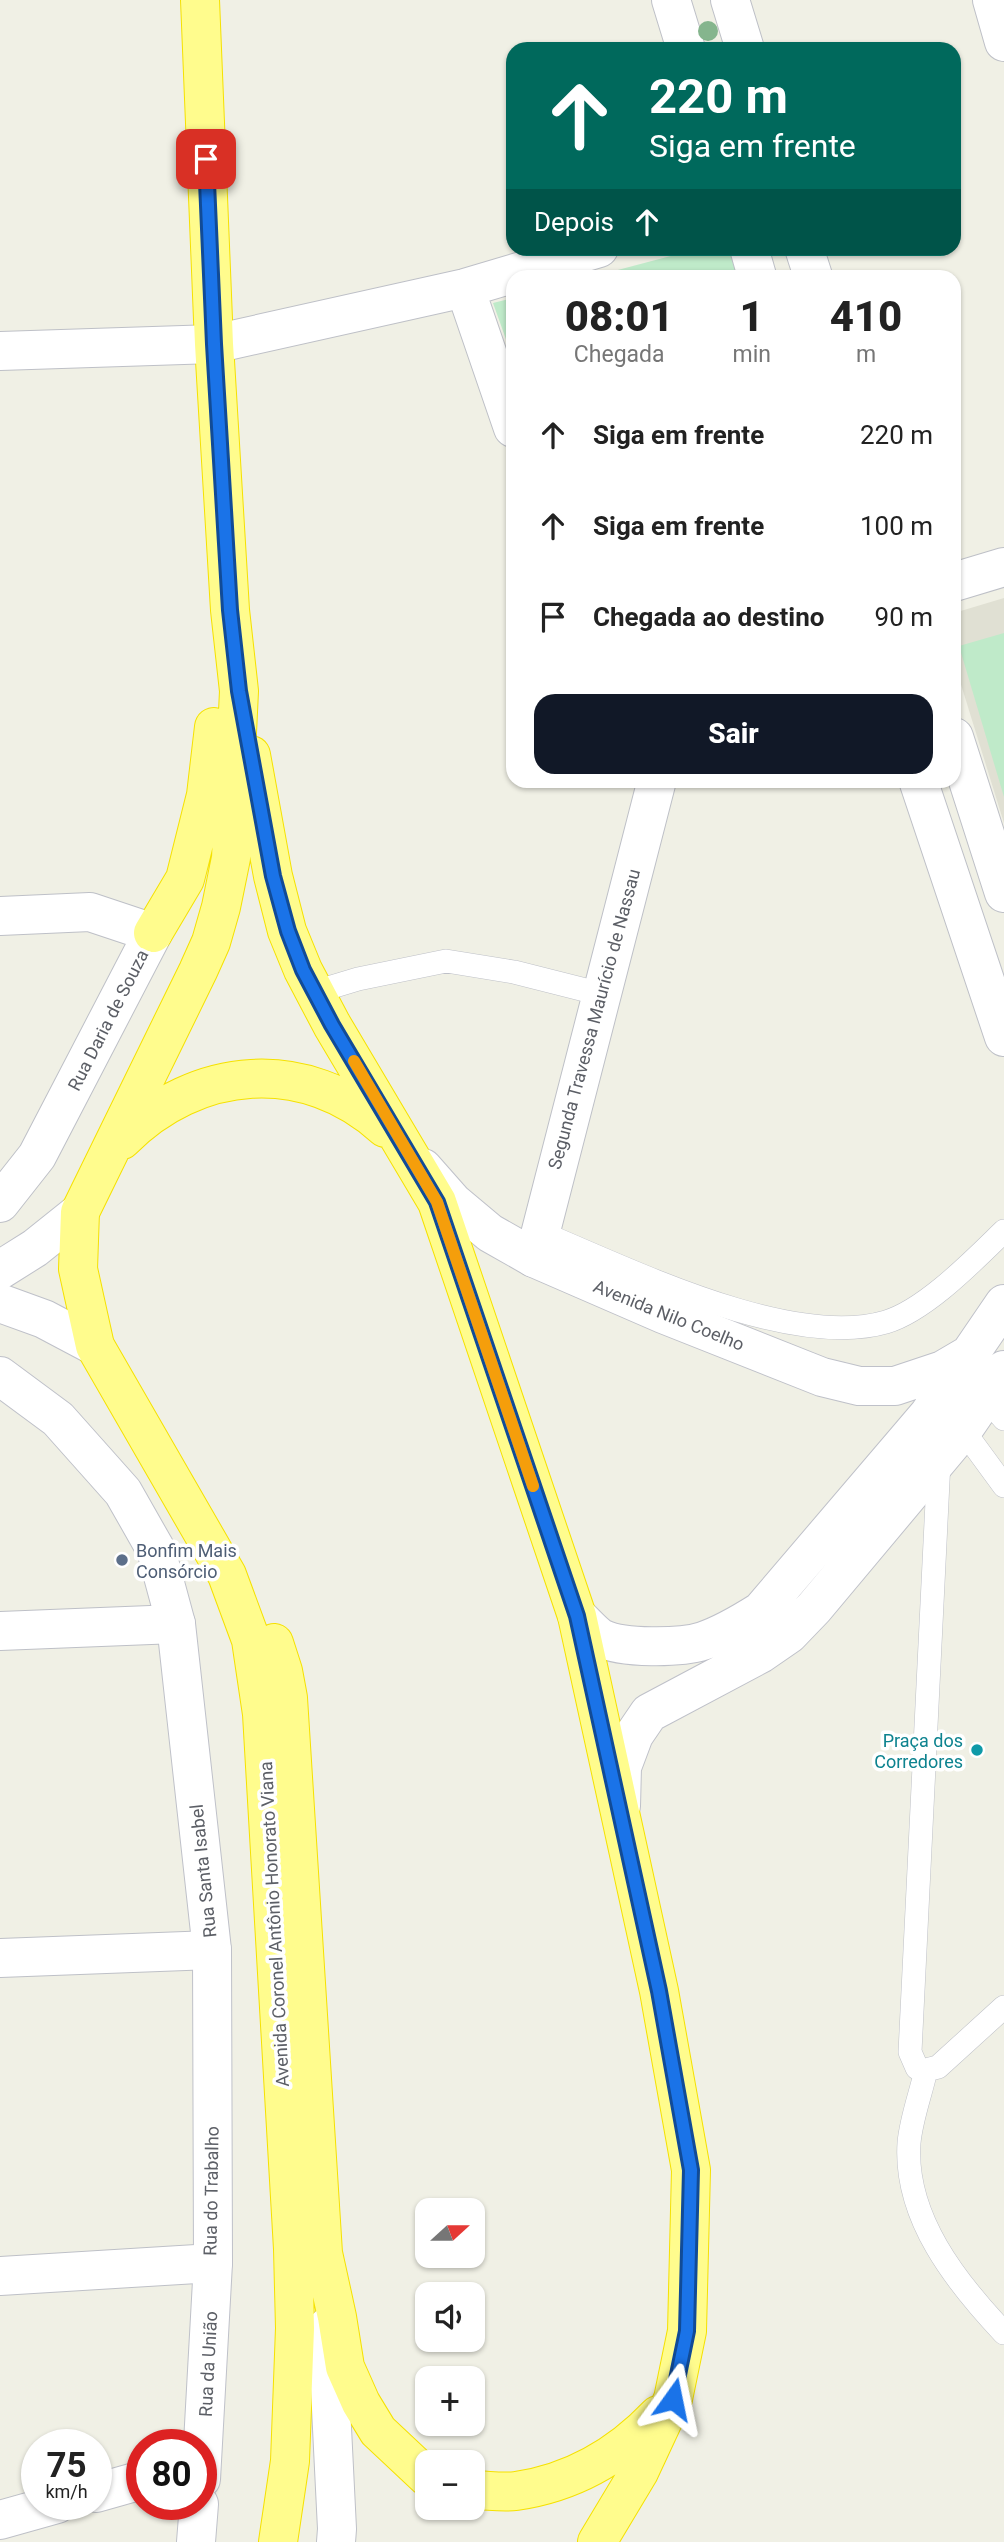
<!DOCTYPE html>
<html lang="pt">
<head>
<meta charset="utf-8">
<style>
  :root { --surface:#fff; --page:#f2f2f2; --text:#222; --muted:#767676; --accent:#111827 }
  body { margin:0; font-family:Roboto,sans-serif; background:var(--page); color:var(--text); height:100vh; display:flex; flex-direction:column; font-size:26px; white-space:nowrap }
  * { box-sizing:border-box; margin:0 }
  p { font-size:23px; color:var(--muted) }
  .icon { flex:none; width:38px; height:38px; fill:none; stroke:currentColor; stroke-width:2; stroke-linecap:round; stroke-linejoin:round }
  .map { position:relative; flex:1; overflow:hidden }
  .side { position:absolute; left:506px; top:270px; width:455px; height:518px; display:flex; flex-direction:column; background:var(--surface); border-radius:21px; box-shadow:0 2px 5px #0004 }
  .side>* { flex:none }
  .banner { position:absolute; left:506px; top:42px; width:455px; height:214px; border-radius:21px; box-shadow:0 2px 5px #0004; background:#00695c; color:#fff; overflow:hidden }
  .needle { width:46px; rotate:69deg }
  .fabs { position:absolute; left:415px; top:2198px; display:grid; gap:14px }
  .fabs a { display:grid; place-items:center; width:70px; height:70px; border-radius:14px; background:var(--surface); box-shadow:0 2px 5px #0004; font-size:35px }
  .speed { position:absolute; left:21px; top:2429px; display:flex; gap:14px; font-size:35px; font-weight:700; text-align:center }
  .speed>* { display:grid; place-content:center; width:91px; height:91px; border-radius:50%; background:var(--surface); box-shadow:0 2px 5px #0004; line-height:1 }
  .speed small { font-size:18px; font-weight:400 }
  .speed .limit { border:10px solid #d22; background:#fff; color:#111 }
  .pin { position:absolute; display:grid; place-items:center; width:60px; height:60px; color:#fff; margin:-30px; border-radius:14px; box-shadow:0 4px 10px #0006 }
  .me { position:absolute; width:77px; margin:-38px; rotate:12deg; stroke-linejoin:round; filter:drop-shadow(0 0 5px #0008) }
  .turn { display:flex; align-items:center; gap:24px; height:147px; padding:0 28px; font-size:32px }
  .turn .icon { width:91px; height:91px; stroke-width:2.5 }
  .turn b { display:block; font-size:49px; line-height:60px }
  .then { display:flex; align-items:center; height:66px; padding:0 28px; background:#0003; gap:14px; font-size:26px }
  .eta { display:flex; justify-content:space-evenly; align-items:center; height:119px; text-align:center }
  .eta b { font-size:42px; font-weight:800; line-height:49px }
  .button { display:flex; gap:14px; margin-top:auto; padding:14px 28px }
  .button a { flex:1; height:80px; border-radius:21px; background:var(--accent); color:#fff; font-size:28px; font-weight:800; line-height:80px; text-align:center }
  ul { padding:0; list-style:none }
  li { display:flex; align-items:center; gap:21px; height:91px; padding:0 28px }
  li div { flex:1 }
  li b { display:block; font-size:26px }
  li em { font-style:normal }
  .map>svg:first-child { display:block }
  .education { fill:#e0e0d3 }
  .green { fill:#bfeac9 }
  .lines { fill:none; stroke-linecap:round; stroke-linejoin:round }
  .lane-casing { stroke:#bec0c7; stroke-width:24 }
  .street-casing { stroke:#bec0c7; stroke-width:40 }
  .secondary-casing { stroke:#bfc1c9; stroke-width:40 }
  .highway-casing { stroke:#f5e100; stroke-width:40 }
  .lane { stroke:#fff; stroke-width:23 }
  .street { stroke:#fff; stroke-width:38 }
  .secondary { stroke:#fff; stroke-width:38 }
  .highway { stroke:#fffc8d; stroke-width:38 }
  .tree { fill:#85b58d }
  .route-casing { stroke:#114b97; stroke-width:18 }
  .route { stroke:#1a73e8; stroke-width:12 }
  .slow { stroke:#f59e0b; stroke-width:12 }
  .service-dot { fill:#5c6f8a; stroke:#fff; stroke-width:2.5 }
  .culture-dot { fill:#0f9aa8; stroke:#fff; stroke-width:2.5 }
  .labels { text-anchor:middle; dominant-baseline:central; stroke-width:7; stroke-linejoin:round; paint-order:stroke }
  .street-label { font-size:18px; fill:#5c5f66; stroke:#fff }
  .service-label { font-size:18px; fill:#4e5e75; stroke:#fff; text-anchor:start }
  .culture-label { font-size:18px; fill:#0d838f; stroke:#fff; text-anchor:end }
</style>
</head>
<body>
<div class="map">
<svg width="1004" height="2542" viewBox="0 0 1004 2542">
  <rect width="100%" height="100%" fill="#f0f0e5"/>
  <path class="education" d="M1004 598V823L954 662V613Z"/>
  <path class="green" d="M701 248 730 249 739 276H595Z
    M513 298V359L493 303Z
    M1004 633V797L959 646Z"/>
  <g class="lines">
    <g class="lane-casing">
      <path id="lane" d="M315 992 358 979 446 961 514 972 601 994
        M539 1232C629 1269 790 1350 886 1322 926 1310 974 1260 1004 1231
        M986 1398 1004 1419
        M963 1430 1004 1486
        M939 1461 910 2052 917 2068 926 2070 938 2067 1004 2007
        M926 2070C921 2093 911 2119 909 2143 904 2217 956 2282 1004 2333"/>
    </g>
    <g class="street-casing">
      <path id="street" d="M671 0 686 49
        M730 0 745 49
        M992 0 1004 42
        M749 248 757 276
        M804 248 813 276
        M465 288 513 428
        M0 351 214 344 465 288 599 248
        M954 582 1004 567
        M954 737 1004 893
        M918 780 1004 1037
        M0 916 90 912 153 933 37 1156 0 1203
        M534 1258 657 780
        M0 1631 176 1624
        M0 1958 212 1950
        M0 2276 213 2263
        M327 2327 337 2529 336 2542
        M96 2493 142 2480
        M0 2520 57 2504"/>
    </g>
    <g class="secondary-casing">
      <path id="secondary" d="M423 1168 453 1202 490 1233 534 1258 663 1314 822 1377 859 1386H895L943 1370 972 1353
        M0 1270 35 1248 80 1212
        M0 1303 44 1319 95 1346
        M0 1376 58 1419 123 1492 156 1550 176 1624 212 1950 213 2263 201 2479
        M577 1616C585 1623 593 1633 601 1638 622 1649 681 1648 703 1641 724 1634 742 1623 761 1611L929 1414 1004 1304
        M621 1806 622 1767 634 1735 649 1713 760 1654 789 1634 814 1608 963 1430 1004 1370
        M196 2542 199 2504"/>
    </g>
    <g class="highway-casing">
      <path id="highway" d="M200 0 214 344 230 610 239 691 231 858 221 907 211 942 198 971 80 1212 78 1269 95 1346 227 1575 251 1640 262 1714 293 2249 295 2328 290 2461 278 2542
        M251 755 273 876 287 931 303 970 332 1025 437 1202 577 1616 659 1991 691 2170 687 2331 673 2399 639 2472 597 2542
        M153 933 185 879 206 795 214 727
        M122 1140C196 1065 306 1056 385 1128
        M274 1643 283 1671 288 1698 323 2253 337 2317 345 2367 361 2403 378 2431 427 2477
        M472 2490C487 2490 502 2493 516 2491 572 2483 619 2456 658 2415"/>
    </g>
    <use href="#lane" class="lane"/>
    <use href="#street" class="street"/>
    <use href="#secondary" class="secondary"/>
    <use href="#highway" class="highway"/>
  </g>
  <circle class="tree" cx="708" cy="31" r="10"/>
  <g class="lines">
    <g class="route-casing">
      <path id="route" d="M206 159 214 344 230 610 239 691 273 876 288 931 303 970 332 1025 437 1202 577 1616 659 1991 691 2170 687 2331 673 2399"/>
    </g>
    <use href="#route" class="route"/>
    <path class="slow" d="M354 1061 437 1202 533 1486"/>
  </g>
  <circle class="service-dot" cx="122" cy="1560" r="7"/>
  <circle class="culture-dot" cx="977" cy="1750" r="7"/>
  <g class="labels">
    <g class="street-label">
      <text transform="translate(594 1019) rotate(-75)">Segunda Travessa Maurício de Nassau</text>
      <text transform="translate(108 1020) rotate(-63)">Rua Daria de Souza</text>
      <text transform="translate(669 1315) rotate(22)">Avenida Nilo Coelho</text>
      <text transform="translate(203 1871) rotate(-96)">Rua Santa Isabel</text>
      <text transform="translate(274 1924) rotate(-93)">Avenida Coronel Antônio Honorato Viana</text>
      <text transform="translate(211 2191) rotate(-89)">Rua do Trabalho</text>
      <text transform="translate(208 2364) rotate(-87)">Rua da União</text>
    </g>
    <g class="service-label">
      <text x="136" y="1550">Bonfim Mais<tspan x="136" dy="21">Consórcio</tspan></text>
    </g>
    <g class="culture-label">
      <text x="963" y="1740">Praça dos<tspan x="963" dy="21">Corredores</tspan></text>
    </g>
  </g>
</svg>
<div class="fabs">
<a><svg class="needle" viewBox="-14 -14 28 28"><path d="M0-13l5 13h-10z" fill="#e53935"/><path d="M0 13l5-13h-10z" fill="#767676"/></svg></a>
<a><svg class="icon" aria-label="sound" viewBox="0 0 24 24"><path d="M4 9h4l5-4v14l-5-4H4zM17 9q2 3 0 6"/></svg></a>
<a>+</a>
<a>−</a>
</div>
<div class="speed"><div>75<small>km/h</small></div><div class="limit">80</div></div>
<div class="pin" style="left:206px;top:159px;background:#d93025"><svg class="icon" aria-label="arrive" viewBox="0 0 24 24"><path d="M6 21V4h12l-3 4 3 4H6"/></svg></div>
<svg class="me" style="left:673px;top:2399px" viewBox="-20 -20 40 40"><path d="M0-17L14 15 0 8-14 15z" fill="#1a73e8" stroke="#fff" stroke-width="4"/></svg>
<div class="banner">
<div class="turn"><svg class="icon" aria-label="ahead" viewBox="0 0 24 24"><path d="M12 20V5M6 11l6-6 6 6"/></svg><div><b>220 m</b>Siga em frente</div></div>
<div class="then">Depois<svg class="icon" aria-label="ahead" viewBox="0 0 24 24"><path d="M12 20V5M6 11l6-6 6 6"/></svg></div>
</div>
<section class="side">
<div class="eta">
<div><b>08:01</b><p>Chegada</p></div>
<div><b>1</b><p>min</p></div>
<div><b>410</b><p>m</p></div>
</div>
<ul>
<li><svg class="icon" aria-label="ahead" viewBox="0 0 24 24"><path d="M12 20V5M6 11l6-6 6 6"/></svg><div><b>Siga em frente</b></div><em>220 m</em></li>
<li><svg class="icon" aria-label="ahead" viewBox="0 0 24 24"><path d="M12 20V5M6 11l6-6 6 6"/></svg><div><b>Siga em frente</b></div><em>100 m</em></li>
<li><svg class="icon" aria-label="arrive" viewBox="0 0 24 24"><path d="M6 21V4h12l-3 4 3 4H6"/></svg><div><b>Chegada ao destino</b></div><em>90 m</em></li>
</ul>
<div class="button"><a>Sair</a></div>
</section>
</div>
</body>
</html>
